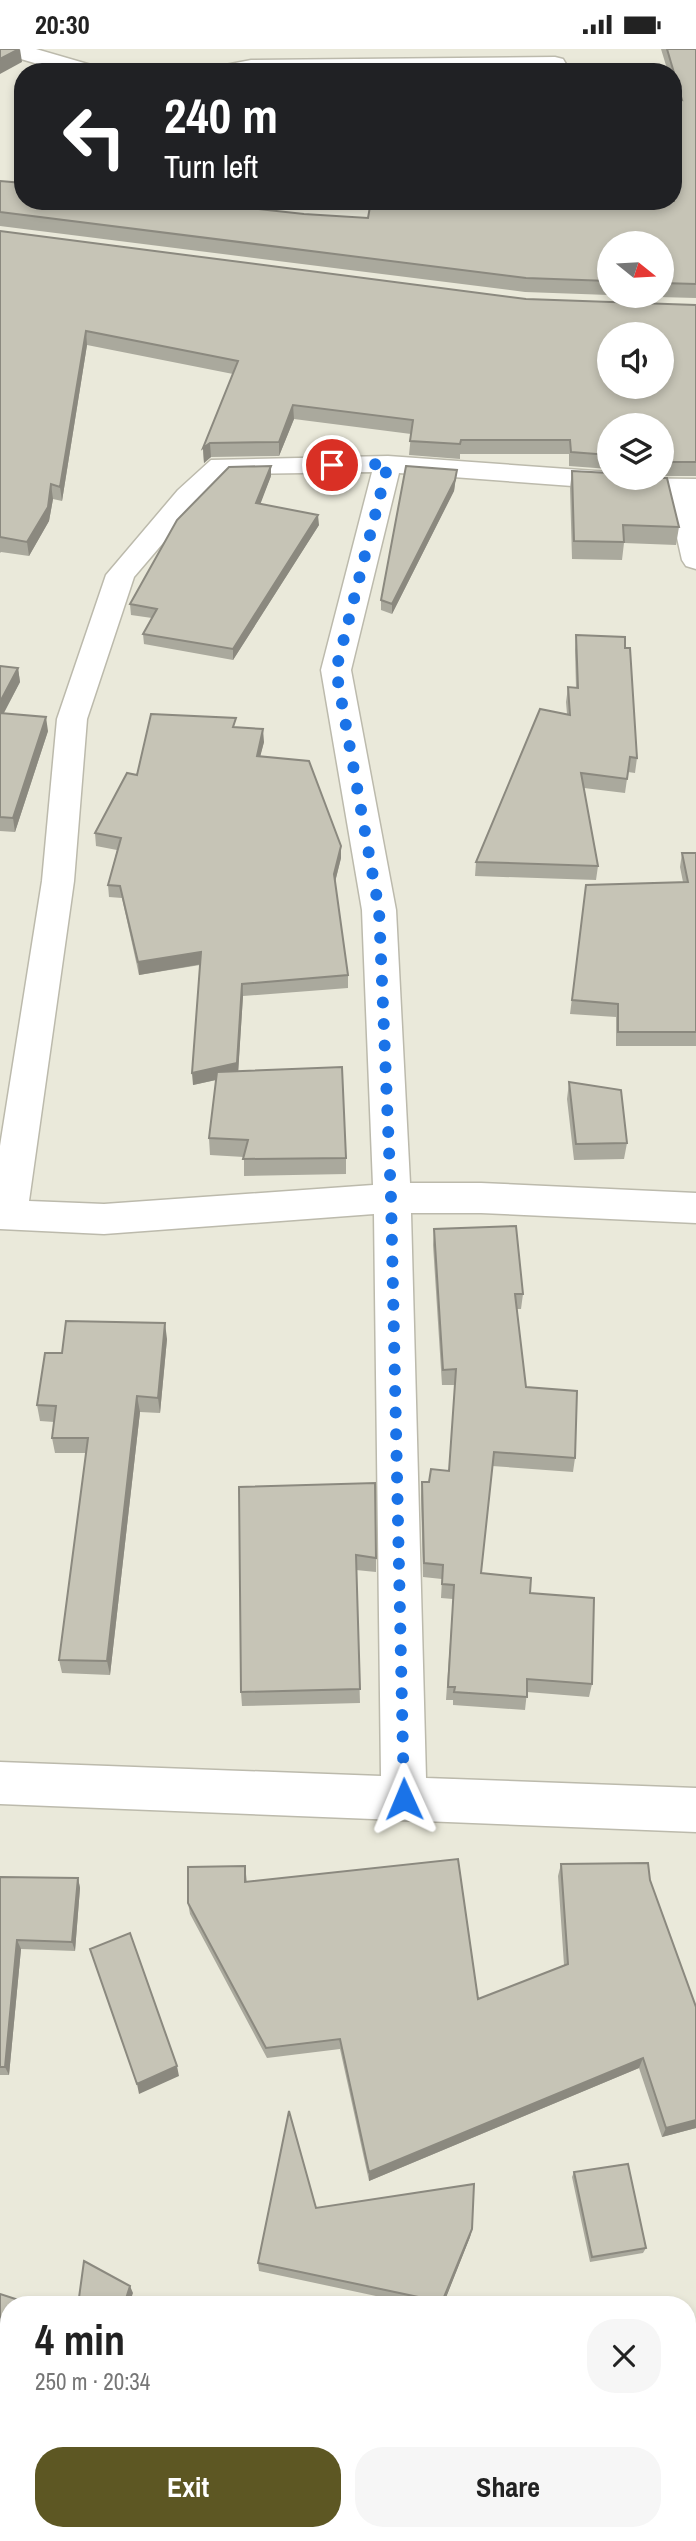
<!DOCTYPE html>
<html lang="en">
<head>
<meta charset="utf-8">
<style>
  :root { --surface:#fff; --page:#f6f6f6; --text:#222; --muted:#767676; --accent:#5d5723 }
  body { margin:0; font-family:"Archivo Narrow",sans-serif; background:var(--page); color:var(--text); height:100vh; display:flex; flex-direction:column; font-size:26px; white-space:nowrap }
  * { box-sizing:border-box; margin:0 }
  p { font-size:23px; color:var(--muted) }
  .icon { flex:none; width:38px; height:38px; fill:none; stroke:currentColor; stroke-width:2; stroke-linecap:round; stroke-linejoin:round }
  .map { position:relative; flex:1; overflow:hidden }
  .sheet { position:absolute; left:0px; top:2247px; width:696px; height:245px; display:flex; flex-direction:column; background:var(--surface); border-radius:28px 28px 0 0; box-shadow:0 4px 10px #0003 }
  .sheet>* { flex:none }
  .top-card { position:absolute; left:14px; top:14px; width:668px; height:147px; border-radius:28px; box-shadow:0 4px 10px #0003; background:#202124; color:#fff; overflow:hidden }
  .needle { width:46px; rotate:108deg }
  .controls { position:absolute; left:597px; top:182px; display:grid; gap:14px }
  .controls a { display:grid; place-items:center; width:77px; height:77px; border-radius:50%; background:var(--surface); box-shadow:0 4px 10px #0003; font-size:35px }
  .pin { position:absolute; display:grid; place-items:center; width:60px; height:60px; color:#fff; margin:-30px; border:4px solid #fff; border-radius:50%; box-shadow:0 2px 7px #0007 }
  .me { position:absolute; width:77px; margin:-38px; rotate:359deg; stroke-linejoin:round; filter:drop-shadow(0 0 5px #0008) }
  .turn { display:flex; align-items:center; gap:24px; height:147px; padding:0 35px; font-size:32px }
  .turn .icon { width:91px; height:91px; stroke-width:2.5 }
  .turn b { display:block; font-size:49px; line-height:60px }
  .round { display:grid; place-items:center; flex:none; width:74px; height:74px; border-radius:28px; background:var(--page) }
  .summary { display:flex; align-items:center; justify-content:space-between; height:119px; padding:0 35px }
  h1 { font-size:42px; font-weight:700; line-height:52px }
  .cta { display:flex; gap:14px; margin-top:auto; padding:14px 35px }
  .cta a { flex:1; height:80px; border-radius:28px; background:var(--accent); color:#fff; font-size:28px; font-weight:700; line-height:80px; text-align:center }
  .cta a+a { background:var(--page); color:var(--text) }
  .status { display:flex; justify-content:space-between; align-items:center; height:49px; padding:0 35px; background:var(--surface); direction:ltr }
  .status svg { height:19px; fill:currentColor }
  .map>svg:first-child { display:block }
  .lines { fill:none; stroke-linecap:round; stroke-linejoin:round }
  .minor-casing { stroke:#bcbaac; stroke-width:3 }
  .minor { fill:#fff; fill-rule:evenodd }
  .wall { fill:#aaa99d }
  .shaded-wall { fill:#8b897f }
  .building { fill:#c6c4b6; stroke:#8b897f; stroke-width:2; fill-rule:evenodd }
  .route { stroke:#1a73e8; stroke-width:12; stroke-dasharray:0 21.6 }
</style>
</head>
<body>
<div class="status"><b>20:30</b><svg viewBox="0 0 49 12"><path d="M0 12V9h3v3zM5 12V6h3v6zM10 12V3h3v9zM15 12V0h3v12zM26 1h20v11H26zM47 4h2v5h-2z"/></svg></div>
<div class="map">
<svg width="696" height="2492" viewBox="0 0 696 2492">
  <rect width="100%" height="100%" fill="#eae9da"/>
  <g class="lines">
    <g class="minor-casing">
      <path id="minor" d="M1 0H36L98 18 101 23H65L4 5Z
        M555 8 563 10 566 15 563 20 212 23 215 18 251 11Z
        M388 407 609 423V429L696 430V520L686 517 682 511 667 444 399 424 351 621 396 861 410 1134H481L696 1144V1174L481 1164H411L426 1729 696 1739V1783L0 1755V1713L381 1727 374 1165 104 1185 0 1180V1097L42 832 57 670 106 526 178 441 211 411ZM372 423 321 621 362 861 373 1136 104 1155 29 1152 74 832 87 670 134 528 198 453 228 425Z"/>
    </g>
    <use href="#minor" class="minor"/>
  </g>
  <path class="wall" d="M661 0H696V249L621 247H662V194H609V246L525 243 0 177V132L304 165 368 169 676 50 674 42V23H668Z
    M0 182 526 250 696 256V427H662V376H609V420L569 417V405H460V410L409 406 411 385 294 370 279 407 211 408 204 414 203 399 233 325 87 296 62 452 53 450 49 472 29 507 1 503 0 504Z
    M457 421 454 442 392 565 381 561V551Z
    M572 422 679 478 676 496 624 494 622 511 572 510 570 439Z
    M271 427 260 454 319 476 233 611 144 595 143 585 152 569 131 566 130 555Z
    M576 586 625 599 637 709 635 724 628 723 625 744 584 739 598 817 596 831 475 827 476 813 567 665 566 653 568 638 576 639 575 601Z
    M0 617 18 619 20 633 4 664 48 682 15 783 0 782Z
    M236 678 264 693 260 707 341 809 335 833 348 926V939L243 947 238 1023 346 1109V1125L244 1127V1108L210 1106 209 1089 216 1031 193 1036 200 916 139 926 122 849 109 848 108 836 117 801 96 797 95 784 137 726Z
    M682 804H696V997H616V968L570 965 586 836 683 833 680 818Z
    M569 1033 627 1094 624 1110 574 1111 567 1050Z
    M434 1180 523 1245 521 1260H517L526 1338 575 1409 573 1423 492 1417 481 1524 530 1544 592 1635 589 1648 527 1643 525 1661 453 1656V1651H446L453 1550 441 1549 442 1530 423 1528 421 1447 422 1433H429L449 1422 455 1336H442L433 1196Z
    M167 1290 160 1364 140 1363 110 1626 62 1624 59 1611 86 1404H55L52 1389 54 1373 40 1372 37 1356 62 1304Z
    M239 1438 376 1509V1523L356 1521 360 1654 242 1657 241 1643Z
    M561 1815 650 1831 696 1958V2079L662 2088 639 2019 369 2132 340 2000 267 2009 190 1865 188 1854 245 1817 247 1833 478 1950 564 1916 558 1827Z
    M0 1828 78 1829 80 1839 75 1902 21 1900 9 2026H0Z
    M574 2123 646 2199 643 2204 590 2213 572 2128Z
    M316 2159 472 2180 470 2188 443 2256H418L259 2222 258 2214Z
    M0 2245 9 2256V2338L0 2336Z
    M442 2483H688L696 2492H464Z"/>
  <path class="shaded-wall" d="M20 0 22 13 0 25V10Z
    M86 282 87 296 62 452 60 438Z
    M293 356 294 370 279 407V393Z
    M210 394 211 408 204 414 203 399Z
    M271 417V427L257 464 256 454Z
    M457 421 454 442 392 565V555Z
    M51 435 53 450 49 472 29 507 27 493Z
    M318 466 319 476 233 611V600Z
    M18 619 20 633 0 671V653Z
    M46 668 48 682 15 783 13 769Z
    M263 680 264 693 257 720V707Z
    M341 797V809L334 837V825Z
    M201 903 202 915 139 926 138 913Z
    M242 935 243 947 238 1026 193 1036 192 1024Z
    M165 1274 167 1290 160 1364 158 1349Z
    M137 1347 140 1363 110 1626 107 1612Z
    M78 1829 80 1839 75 1902 72 1893Z
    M17 1891 21 1900 9 2026 5 2018Z
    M643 2009 639 2019 369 2132V2123Z
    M177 2017 179 2027 139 2045 137 2035Z
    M696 2071V2079L662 2088 666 2079Z
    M472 2180 470 2188 443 2256H442Z
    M130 2237 133 2244 129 2256H124Z
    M76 2483H81L78 2492H73Z"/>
  <path class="building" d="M0 0H19L0 10Z
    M667 0H696V235L662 234V194H609V232L526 229 0 163V132L23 134V152H188L304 165 368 169 371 152H674V50L682 51Z
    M136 20 205 23H136Z
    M0 182 526 250 696 256V413H662V376H609V406L571 403 570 391H461L460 395 410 392 413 371 293 356 279 393 210 394 203 399 238 312 86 282 60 438 51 435 48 458 27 493 0 488ZM609 285H662V338H609Z
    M271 417 256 454 318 466 233 600 143 585 157 560 130 555 177 471 229 418Z
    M406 417 457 421 455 431 392 555 381 551Z
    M572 422 609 424V429H667L679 478 623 476 624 493 574 492Z
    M576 586 625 588V599H630L637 709 630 708 627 730 581 724 598 817 476 813 540 660 570 666 568 638 578 639Z
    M0 617 18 619 0 653Z
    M0 664 46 668 13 769 0 768Z
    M151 665 236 669 233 678 263 680 257 707 309 712 341 797 334 825 348 926 242 935 237 1014 192 1024 201 903 138 913 120 837 108 836 121 789 95 784 127 724 137 726Z
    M682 804H696V983H618V955L572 951 586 836 688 833Z
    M342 1018 346 1109 243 1110 248 1091 209 1089 217 1023Z
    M569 1033 621 1041 627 1094 576 1095Z
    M516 1177 523 1245H515L526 1338 577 1342 575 1409 494 1403 481 1524 531 1529 530 1544 594 1549 592 1635 527 1630V1648L454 1643 455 1638H448L454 1536 442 1535 443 1516 424 1514 422 1433H429L431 1420 449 1422 456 1320 443 1321 434 1180Z
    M66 1272 165 1274 158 1349 137 1347 107 1612 59 1611 88 1389H52L56 1357 37 1356 45 1304H62Z
    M375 1434 376 1509 356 1506 360 1640 241 1643 239 1438Z
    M458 1810 478 1950 568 1915 561 1815 648 1814 650 1831 696 1958V2071L666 2079 643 2009 369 2123 340 1990 266 1999 188 1854V1818L245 1817V1833Z
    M0 1828 78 1829 72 1893 17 1891 5 2018H0Z
    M130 1884 177 2017 137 2035 90 1900Z
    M289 2062 316 2159 474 2135 472 2180 442 2253 258 2214Z
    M628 2115 646 2199 592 2208 574 2123Z
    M84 2212 130 2237 124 2256H78Z
    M0 2245 34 2256H9V2334L0 2331Z
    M696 2449V2492H474L452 2483H688V2450Z
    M9 2451V2483H76L73 2492H0V2477Z
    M262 2483H348L345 2492H258Z"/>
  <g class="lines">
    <path class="route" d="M332 416 388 415 336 621 379 861 391 1149 404 1750"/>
  </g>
</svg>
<div class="controls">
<a><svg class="needle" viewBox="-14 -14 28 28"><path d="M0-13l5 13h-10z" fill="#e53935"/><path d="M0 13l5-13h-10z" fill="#767676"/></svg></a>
<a><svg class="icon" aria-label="sound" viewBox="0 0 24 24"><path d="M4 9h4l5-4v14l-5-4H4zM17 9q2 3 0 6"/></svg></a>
<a><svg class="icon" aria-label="layers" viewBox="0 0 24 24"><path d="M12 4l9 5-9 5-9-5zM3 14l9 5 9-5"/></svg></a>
</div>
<div class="pin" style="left:332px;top:416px;background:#d93025"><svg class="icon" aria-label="arrive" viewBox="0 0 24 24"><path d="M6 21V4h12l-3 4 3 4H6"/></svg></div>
<svg class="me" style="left:404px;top:1750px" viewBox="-20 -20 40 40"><path d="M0-17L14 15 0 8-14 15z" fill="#1a73e8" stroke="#fff" stroke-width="4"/></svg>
<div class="top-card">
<div class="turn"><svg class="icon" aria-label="left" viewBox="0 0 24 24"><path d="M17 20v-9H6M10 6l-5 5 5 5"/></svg><div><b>240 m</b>Turn left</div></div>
</div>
<section class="sheet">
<div class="summary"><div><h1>4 min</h1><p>250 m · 20:34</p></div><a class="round"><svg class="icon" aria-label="close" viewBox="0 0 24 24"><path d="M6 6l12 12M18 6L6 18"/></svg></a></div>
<div class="cta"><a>Exit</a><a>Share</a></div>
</section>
</div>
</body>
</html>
